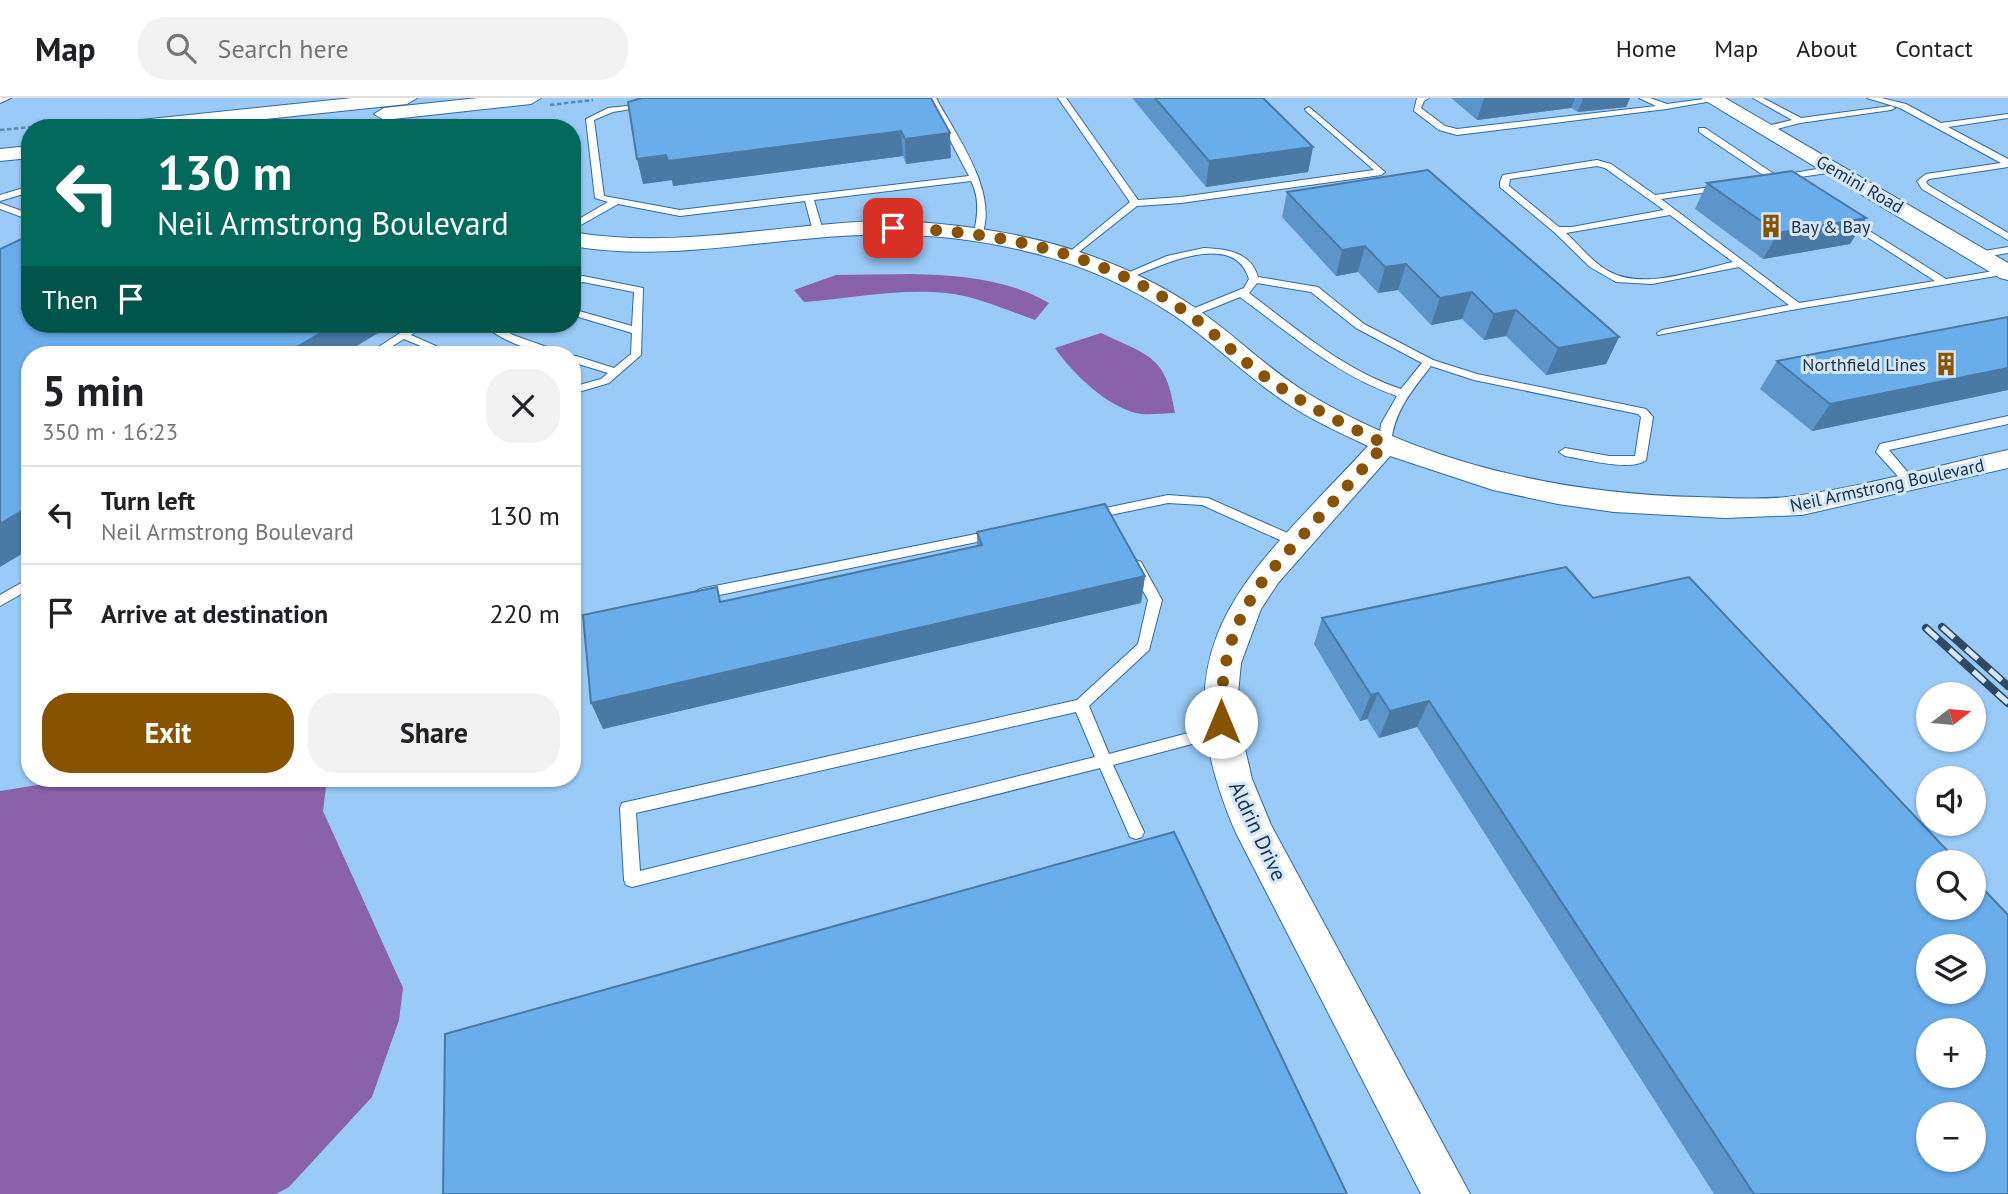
<!DOCTYPE html>
<html lang="en">
<head>
<meta charset="utf-8">
<style>
  :root { --surface:#fff; --page:#f2f2f2; --text:#202124; --muted:#757577; --line:#e0e0e0; --accent:#885300 }
  body { margin:0; font-family:"PT Sans",sans-serif; background:var(--page); color:var(--text); height:100vh; display:flex; flex-direction:column; font-size:26px; white-space:nowrap }
  * { box-sizing:border-box; margin:0 }
  p { font-size:23px; color:var(--muted) }
  .icon { flex:none; width:38px; height:38px; fill:none; stroke:currentColor; stroke-width:2; stroke-linecap:round; stroke-linejoin:round }
  .map { position:relative; flex:1; overflow:hidden }
  .panel { position:absolute; left:21px; top:248px; width:560px; height:441px; display:flex; flex-direction:column; background:var(--surface); border-radius:28px; box-shadow:0 2px 5px #0004 }
  .panel>* { flex:none }
  .top-card { position:absolute; left:21px; top:21px; width:560px; height:214px; border-radius:28px; box-shadow:0 2px 5px #0004; background:#00695c; color:#fff; overflow:hidden }
  .needle { width:46px; rotate:74deg }
  .fabs { position:absolute; left:1916px; top:584px; display:grid; gap:14px }
  .fabs a { display:grid; place-items:center; width:70px; height:70px; border-radius:50%; background:var(--surface); box-shadow:0 2px 5px #0004; font-size:35px }
  .pin { position:absolute; display:grid; place-items:center; width:60px; height:60px; color:#fff; margin:-30px; border-radius:14px; box-shadow:0 4px 10px #0006 }
  .me { position:absolute; width:77px; margin:-38px; rotate:0deg; stroke-linejoin:round; filter:drop-shadow(0 0 5px #0008) }
  .turn { display:flex; align-items:center; gap:24px; height:147px; padding:0 21px; font-size:32px }
  .turn .icon { width:91px; height:91px; stroke-width:2.5 }
  .turn b { display:block; font-size:49px; line-height:60px }
  .then { display:flex; align-items:center; height:66px; padding:0 21px; background:#0003; gap:14px; font-size:26px }
  .round { display:grid; place-items:center; flex:none; width:74px; height:74px; border-radius:28px; background:var(--page) }
  .head { display:flex; align-items:center; justify-content:space-between; height:119px; padding:0 21px }
  h1 { font-size:42px; font-weight:700; line-height:52px }
  .cta { display:flex; gap:14px; margin-top:auto; padding:14px 21px }
  .cta a { flex:1; height:80px; border-radius:28px; background:var(--accent); color:#fff; font-size:28px; font-weight:700; line-height:80px; text-align:center }
  .cta a+a { background:var(--page); color:var(--text) }
  ul { padding:0; list-style:none }
  li { display:flex; align-items:center; gap:21px; height:98px; padding:0 21px; border-top:2px solid var(--line) }
  li div { flex:1 }
  li b { display:block; font-size:26px }
  li em { font-style:normal }
  header { display:flex; align-items:center; gap:42px; box-sizing:border-box; height:98px; padding:0 35px; background:var(--surface); border-bottom:2px solid var(--line) }
  header strong { font-size:33px }
  nav { display:flex; gap:38px; margin-inline-start:auto; font-size:24px }
  .search { width:490px; height:63px; background:var(--page); display:flex; align-items:center; gap:18px; box-sizing:border-box; padding:0 24px; border-radius:28px; color:var(--muted); font-size:26px }
  .map>svg:first-child { display:block }
  .water { fill:#8962a9 }
  .lines { fill:none; stroke-linecap:round; stroke-linejoin:round }
  .service-casing { stroke:#306a9e; stroke-width:2 }
  .tertiary-casing { stroke:#306a9e; stroke-width:2 }
  .path { stroke:#6187aa; stroke-width:2.5; stroke-dasharray:4.5 2.5; stroke-linecap:butt }
  .service { fill:#fff; fill-rule:evenodd }
  .tertiary { fill:#fff; fill-rule:evenodd }
  .rail-casing { stroke:#2d4963; stroke-width:8 }
  .rail { stroke:#d5e7f9; stroke-width:5; stroke-dasharray:16; stroke-linecap:butt }
  .wall { fill:#5b95ca }
  .shaded-wall { fill:#4a79a4 }
  .building { fill:#6aadeb; stroke:#4a79a4; stroke-width:2; fill-rule:evenodd }
  .route { stroke:#885300; stroke-width:12; stroke-dasharray:0 21.6 }
  .labels { text-anchor:middle; dominant-baseline:central; stroke-width:6; stroke-linejoin:round; paint-order:stroke }
  .far-street-label { font-size:18px; fill:#183147; stroke:#d5e7f9 }
  .far-poi-label { font-size:18px; fill:#183147; stroke:#d5e7f9; text-anchor:start }
  .street-label { font-size:21px; fill:#183147; stroke:#d5e7f9 }
</style>
</head>
<body>
<header>
<strong>Map</strong>
<div class="search"><svg class="icon" aria-label="search" viewBox="0 0 24 24"><circle cx="10" cy="10" r="6"/><path d="M15 15l6 6"/></svg>Search here</div>
<nav><a>Home</a><a>Map</a><a>About</a><a>Contact</a></nav>
</header>
<div class="map">
<svg width="2008" height="1096" viewBox="0 0 2008 1096">
  <rect width="100%" height="100%" fill="#9acaf7"/>
  <path class="water" d="M912 176C957 177 1009 181 1049 205L1035 222C1006 212 976 198 946 195 900 190 851 200 804 204L794 192 836 177Z
    M1101 235C1149 258 1166 257 1175 315 1164 315 1152 317 1142 316 1111 313 1071 274 1055 250Z
    M75 681H327L323 713 403 890 399 922 372 999 289 1089 276 1096H0V693Z"/>
  <g class="lines">
    <g class="service-casing">
      <path id="service" d="M0 0H11L0 5Z
        M928 0H936C957 39 1000 96 981 139L973 137C978 119 980 100 971 83L814 102 823 133 818 136 813 133 805 103 680 118 618 106 572 132V125L608 104 595 100 586 21 608 10 645 6 649 8 613 14 594 22 604 98 680 112 969 78Z
        M1058 0H1066L1138 102 1181 99 1374 72 1306 13 1305 11 1309 9 1385 74 1381 77 1181 105 1137 108 1070 161 1067 160V156L1130 104Z
        M1417 0H1429L1424 3 1421 10 1445 28 1457 31 1656 8 1639 0H1650L1667 6 1711 0 1718 2 1666 11 1457 37 1439 32 1414 13Z
        M1753 0H1763L1801 20 1891 8 1895 10 1891 12 1800 25 1766 34 1762 31 1763 29 1792 22Z
        M1867 0H1881L1906 6 1941 25 2008 16V20L1948 29 2008 61V69L1929 81 1926 84 1928 87 2008 135V142L1922 91 1917 83 1926 76 2001 65 1900 10Z
        M1699 30H1705L1777 78 1834 68 1838 71 1834 74 1772 83 1699 34Z
        M1597 62 1611 66 1655 97 1725 87V91L1722 92 1661 101 1799 205 1935 183 1841 122V118L1844 117 1946 181 2006 171 2008 176 1797 211 1658 237 1657 235 1662 232 1789 207 1739 169 1652 186 1616 184 1590 169 1554 134 1500 89V84L1503 77ZM1597 68 1605 70 1664 112 1572 129H1559L1509 88 1510 81ZM1670 117 1733 164C1698 172 1644 192 1610 174 1593 165 1580 148 1566 135Z
        M30 88V94L0 103V97Z
        M0 105 30 116V122L0 111Z
        M2008 149V155L1978 160 1973 157 1978 154Z
        M1204 150C1227 151 1251 154 1258 179L1318 189 1364 226 1433 262 1477 276 1646 311 1653 319 1646 362C1631 374 1584 361 1565 358L1559 354 1565 350 1609 358H1635L1641 319 1638 316 1474 282 1431 268C1411 294 1394 313 1391 346L1389 349H1381L1379 346 1381 326 1397 298C1336 277 1291 236 1240 199L1193 218H1185V214L1244 190 1249 181C1234 130 1158 169 1127 181L1118 179 1167 158ZM1257 185 1311 194 1356 230 1422 265 1401 291C1343 272 1297 231 1249 195Z
        M583 178 643 190 641 257 609 285 572 296V289L601 281 608 275 572 264V257H570L576 258 614 270 631 256 632 235 572 217V211L632 228 634 194 583 184 572 186V180Z
        M414 226H426L411 237 456 257H442L404 241 378 257H366Z
        M483 226H495L513 237 569 257C542 258 503 245 483 226Z
        M2008 318V326L1889 352 1915 383 1909 387 1905 386 1876 354 1880 346Z
        M1168 397 1208 400 1301 441 1302 444 1296 448 1291 447 1202 407 1168 405 1091 421 1085 417 1091 413Z
        M996 432 1001 433 1002 436 1001 439 700 501 693 496 700 491Z
        M1136 462 1141 464 1162 502 1149 552 1089 608 1109 656 1222 626 1227 628 1229 632 1227 636 1222 638 1113 667 1144 734 1142 739 1136 741 1130 739 1100 670 632 789 626 787 624 782 620 710 622 705 1077 602 1138 546 1148 502 1129 467ZM1076 614 1095 659 640 773 636 715Z
        M30 480V491L0 508V497Z"/>
    </g>
    <g class="tertiary-casing">
      <path id="tertiary" d="M352 0H417L407 6 181 30H112L122 24Z
        M478 0H541L531 6 384 22 374 16 384 10Z
        M1701 0H1725L2008 165V182L2000 180Z
        M30 48V60L0 63V51Z
        M895 123C999 127 1106 150 1194 209 1233 235 1266 270 1307 295 1425 366 1562 396 1698 399 1728 400 1758 402 1787 399 1860 390 1936 368 2008 352V370L1802 417 1725 420 1614 414 1558 406 1493 392 1390 358 1278 485 1261 511 1241 565 1237 605 1239 625 1252 681 1271 727 1470 1096H1421L1236 735C1153 544 1246 480 1368 348 1336 333 1303 318 1275 297 1240 272 1210 242 1175 218 1130 188 1078 165 1025 153 957 136 885 133 815 140 732 147 655 162 572 148V134C681 153 787 123 895 123Z"/>
    </g>
    <path class="path" d="M550 7 593 2
      M352 30 369 28
      M0 32 106 22"/>
    <use href="#service" class="service"/>
    <use href="#tertiary" class="tertiary"/>
    <g class="rail-casing">
      <path id="rail" d="M1942 529 2008 588
        M1926 530 2008 605"/>
    </g>
    <use href="#rail" class="rail"/>
  </g>
  <path class="wall" d="M931 0 951 60 906 66 903 58 673 88 672 82 643 86Z
    M1132 0H1264L1313 49 1308 74 1206 89Z
    M1451 0H1630L1626 9 1578 14 1571 10 1477 22Z
    M1707 85 1866 120 1850 146 1763 161 1695 111Z
    M1287 94 1619 239 1606 266 1546 277 1506 238 1484 242 1462 221 1431 227 1398 192 1378 195 1358 174 1336 178 1282 119Z
    M2008 219V292L1812 333 1760 291 1777 263Z
    M977 434 1145 478 1141 505 603 631 717 489 721 504 977 448Z
    M1566 469 2008 1096H1714L1417 629 1379 640 1367 621 1360 623 1314 546 1322 520Z"/>
  <path class="shaded-wall" d="M1484 0H1575L1571 10 1477 22Z
    M1583 0H1630L1626 9 1578 14Z
    M901 33 903 58 673 88 672 82 643 86 637 61Z
    M950 35 951 60 906 66 905 41Z
    M1313 49 1308 74 1206 89 1209 63Z
    M1866 120 1850 146 1763 161 1778 135Z
    M1365 148 1358 174 1336 178 1342 152Z
    M1406 166 1398 192 1378 195 1385 169Z
    M1472 194 1462 221 1431 227 1440 200Z
    M1516 212 1506 238 1484 242 1494 216Z
    M336 226H393L342 257H283Z
    M1619 239 1606 266 1546 277 1558 250Z
    M2008 270V292L1812 333 1830 306Z
    M30 408V451L0 469V426Z
    M1145 478 1141 505 603 631 591 605Z
    M1378 595 1367 621 1360 623 1371 597Z
    M1429 603 1417 629 1379 640 1390 613Z"/>
  <path class="building" d="M642 0H931L950 35 905 41 901 33 668 63 666 57 637 61 628 4Z
    M1155 0H1263L1313 49 1209 63Z
    M1428 72 1619 239 1558 250 1516 212 1494 216 1472 194 1440 200 1406 166 1385 169 1365 148 1342 152 1287 94Z
    M1792 73 1866 120 1778 135 1707 85Z
    M30 137V226H336L283 257H30V408L0 426V151Z
    M2008 219V270L1830 306 1777 263Z
    M1105 406 1145 478 591 605 583 517 717 489 720 504 982 447 977 434Z
    M1566 469 1593 500 1689 479 1959 765H1928V810H1974V781L2008 817V1096H1754L1429 603 1390 613 1378 595 1371 597 1322 520ZM1928 849H1974V894H1928ZM1928 933H1974V978H1928ZM1928 1017H1974V1062H1928Z
    M1174 734 1347 1096H443L445 936Z"/>
  <g class="lines">
    <path class="route" d="M893 130C994 132 1102 155 1186 214 1212 232 1234 256 1260 275 1299 304 1341 325 1385 346L1267 477C1231 526 1221 564 1221 624"/>
  </g>
  <defs>
    <g id="building-bare" transform="scale(1.89)"><path d="M-4-6H4V6H1V3H-1V6H-4ZM-2.5-4.3h1.7v1.8h-1.7ZM.8-4.3h1.7v1.8H.8ZM-2.5-1h1.7V.8h-1.7ZM.8-1h1.7V.8H.8Z" fill="#885300" stroke="#d5e7f9" stroke-width="2.5" paint-order="stroke"/></g>
  </defs>
  <g fill-rule="evenodd">
    <use href="#building-bare" x="1771" y="128"/>
    <use href="#building-bare" x="1946" y="266"/>
  </g>
  <g class="labels">
    <g class="far-street-label">
      <text transform="translate(1860 86) rotate(30)">Gemini Road</text>
      <text transform="translate(1887 387) rotate(-12)">Neil Armstrong Boulevard</text>
    </g>
    <g class="far-poi-label">
      <text x="1791" y="128">Bay &amp; Bay</text>
      <text x="1926" y="266" text-anchor="end">Northfield Lines</text>
    </g>
    <g class="street-label">
      <text transform="translate(1258 733) rotate(65)">Aldrin Drive</text>
    </g>
  </g>
</svg>
<div class="fabs">
<a><svg class="needle" viewBox="-14 -14 28 28"><path d="M0-13l5 13h-10z" fill="#e53935"/><path d="M0 13l5-13h-10z" fill="#757577"/></svg></a>
<a><svg class="icon" aria-label="sound" viewBox="0 0 24 24"><path d="M4 9h4l5-4v14l-5-4H4zM17 9q2 3 0 6"/></svg></a>
<a><svg class="icon" aria-label="search" viewBox="0 0 24 24"><circle cx="10" cy="10" r="6"/><path d="M15 15l6 6"/></svg></a>
<a><svg class="icon" aria-label="layers" viewBox="0 0 24 24"><path d="M12 4l9 5-9 5-9-5zM3 14l9 5 9-5"/></svg></a>
<a>+</a>
<a>−</a>
</div>
<div class="pin" style="left:893px;top:130px;background:#d93025"><svg class="icon" aria-label="arrive" viewBox="0 0 24 24"><path d="M6 21V4h12l-3 4 3 4H6"/></svg></div>
<svg class="me" style="left:1221px;top:624px" viewBox="-20 -20 40 40"><circle r="19" fill="#fff"/><path d="M0-13L10 11 0 6-10 11z" fill="#885300"/></svg>
<div class="top-card">
<div class="turn"><svg class="icon" aria-label="left" viewBox="0 0 24 24"><path d="M17 20v-9H6M10 6l-5 5 5 5"/></svg><div><b>130 m</b>Neil Armstrong Boulevard</div></div>
<div class="then">Then<svg class="icon" aria-label="arrive" viewBox="0 0 24 24"><path d="M6 21V4h12l-3 4 3 4H6"/></svg></div>
</div>
<section class="panel">
<div class="head"><div><h1>5 min</h1><p>350 m · 16:23</p></div><a class="round"><svg class="icon" aria-label="close" viewBox="0 0 24 24"><path d="M6 6l12 12M18 6L6 18"/></svg></a></div>
<ul>
<li><svg class="icon" aria-label="left" viewBox="0 0 24 24"><path d="M17 20v-9H6M10 6l-5 5 5 5"/></svg><div><b>Turn left</b><p>Neil Armstrong Boulevard</p></div><em>130 m</em></li>
<li><svg class="icon" aria-label="arrive" viewBox="0 0 24 24"><path d="M6 21V4h12l-3 4 3 4H6"/></svg><div><b>Arrive at destination</b></div><em>220 m</em></li>
</ul>
<div class="cta"><a>Exit</a><a>Share</a></div>
</section>
</div>
</body>
</html>
